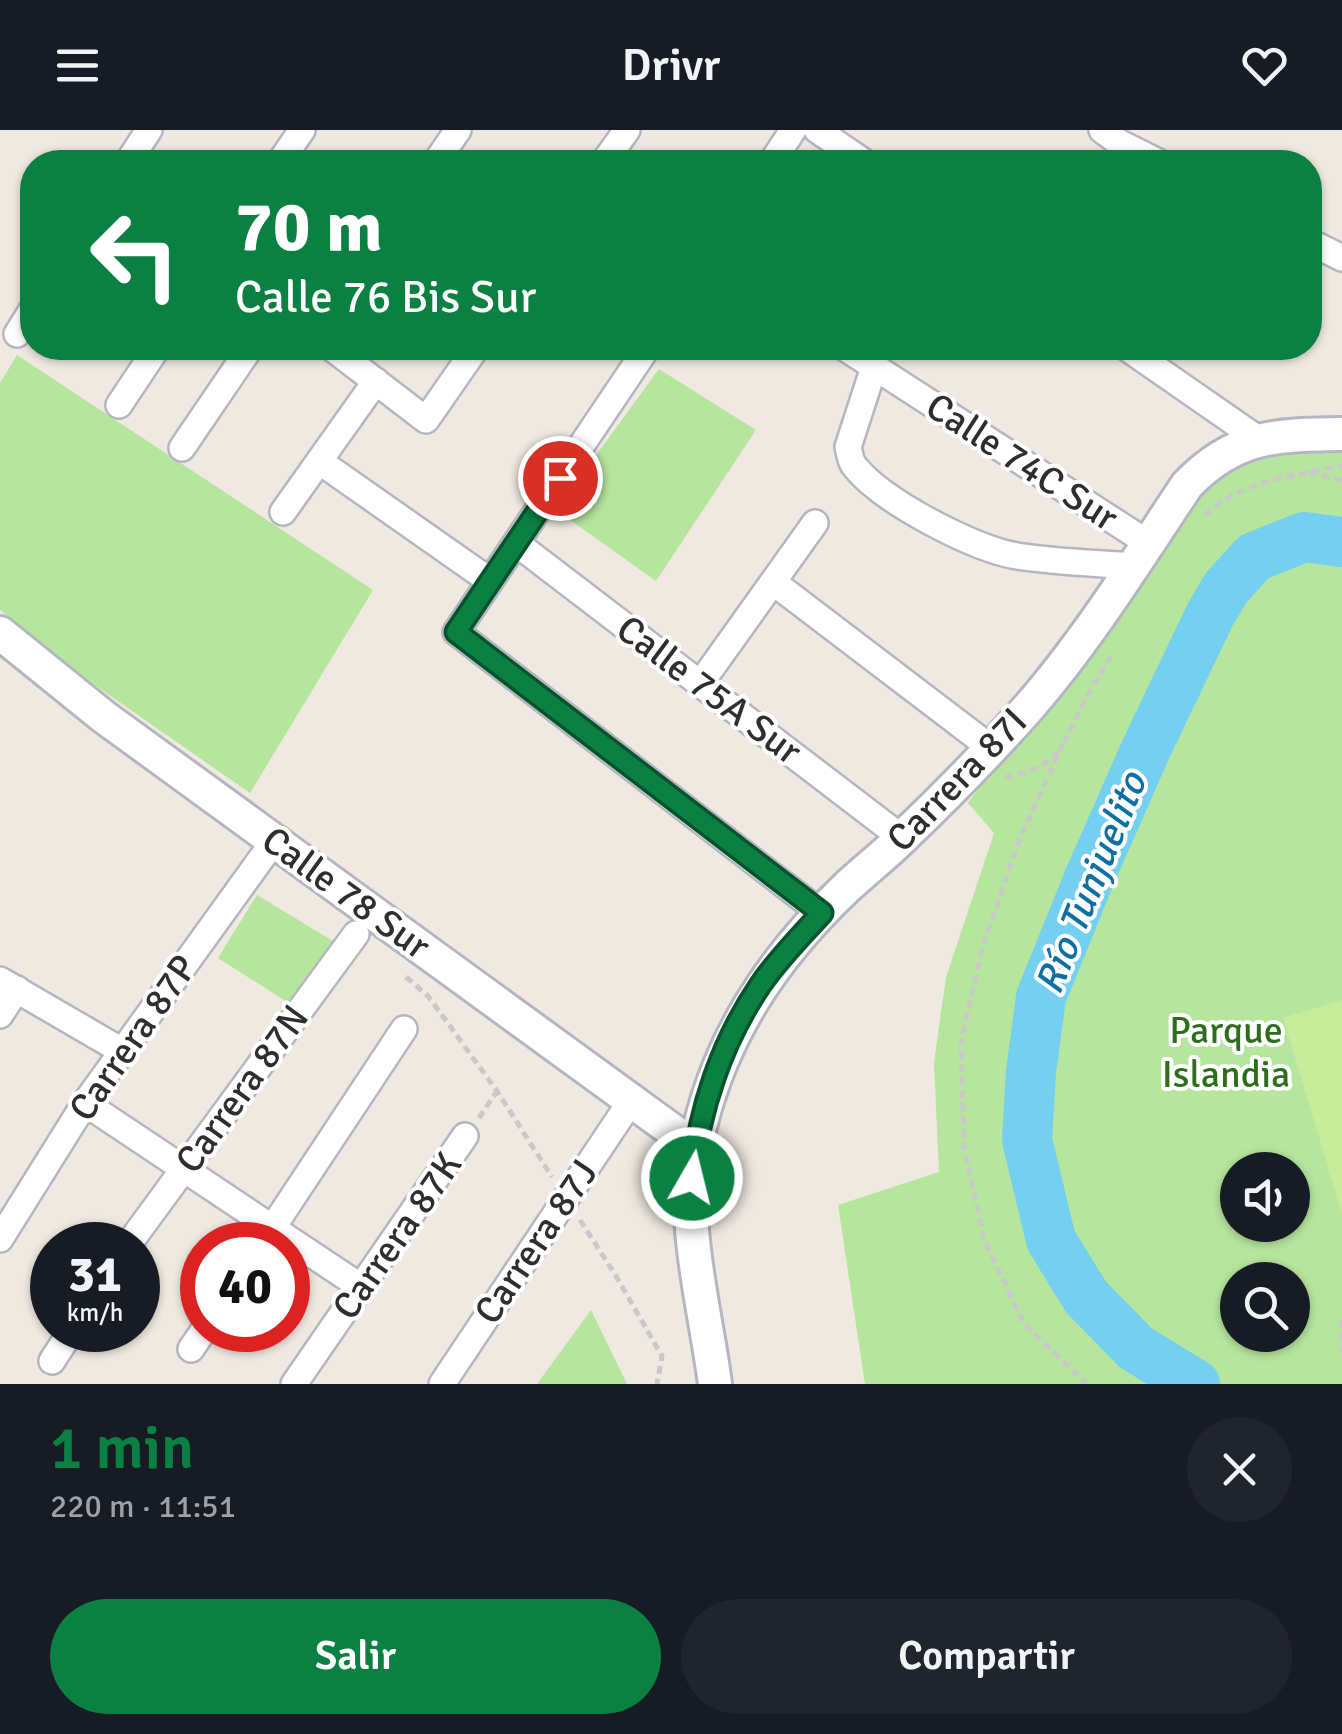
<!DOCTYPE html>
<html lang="es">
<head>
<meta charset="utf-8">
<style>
  :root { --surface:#171b24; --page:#20242c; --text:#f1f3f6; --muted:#9ea1a6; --accent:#0b8043 }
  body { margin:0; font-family:Signika,sans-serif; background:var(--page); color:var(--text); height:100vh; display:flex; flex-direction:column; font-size:38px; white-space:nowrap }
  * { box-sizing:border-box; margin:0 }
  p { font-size:32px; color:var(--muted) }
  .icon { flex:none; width:55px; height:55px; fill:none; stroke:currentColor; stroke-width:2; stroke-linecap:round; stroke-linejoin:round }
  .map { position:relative; height:1254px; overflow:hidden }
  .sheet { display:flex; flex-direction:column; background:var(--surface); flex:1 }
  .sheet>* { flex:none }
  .guide { position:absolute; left:20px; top:20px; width:1302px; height:210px; border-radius:40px; box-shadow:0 2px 8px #0004; background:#0b8043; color:#fff; overflow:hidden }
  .fabs { position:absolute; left:1220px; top:1022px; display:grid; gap:20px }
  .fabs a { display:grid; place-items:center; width:90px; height:90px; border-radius:50%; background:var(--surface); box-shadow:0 2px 8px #0004; font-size:50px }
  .speed { position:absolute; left:30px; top:1092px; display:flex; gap:20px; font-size:50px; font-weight:700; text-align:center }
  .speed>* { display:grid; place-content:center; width:130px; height:130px; border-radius:50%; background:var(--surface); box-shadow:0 2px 8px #0004; line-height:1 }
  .speed small { font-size:25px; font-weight:400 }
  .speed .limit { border:15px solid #d22; background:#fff; color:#111 }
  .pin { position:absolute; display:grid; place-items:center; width:85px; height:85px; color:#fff; margin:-42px; border:5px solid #fff; border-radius:50%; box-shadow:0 2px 10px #0007 }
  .me { position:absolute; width:110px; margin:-55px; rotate:8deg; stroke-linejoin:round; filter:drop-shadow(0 0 8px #0008) }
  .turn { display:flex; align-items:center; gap:35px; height:210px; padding:0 50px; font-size:45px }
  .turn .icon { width:130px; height:130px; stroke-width:2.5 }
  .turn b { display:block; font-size:70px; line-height:85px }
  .round { display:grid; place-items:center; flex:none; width:105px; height:105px; border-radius:52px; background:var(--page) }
  .summary { display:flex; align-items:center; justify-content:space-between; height:170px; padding:0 50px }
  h1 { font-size:60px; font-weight:600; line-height:75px; color:var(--accent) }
  .primary-button { display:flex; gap:20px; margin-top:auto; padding:20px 50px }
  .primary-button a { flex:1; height:115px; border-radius:60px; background:var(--accent); color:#fff; font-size:40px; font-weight:600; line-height:115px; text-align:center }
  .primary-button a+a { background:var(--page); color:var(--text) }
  header { display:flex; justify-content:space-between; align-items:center; height:130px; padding:0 50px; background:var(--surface); font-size:45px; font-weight:600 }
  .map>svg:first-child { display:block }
  .green { fill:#b6e59e; fill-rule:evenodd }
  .pitch { fill:#c9ec9a }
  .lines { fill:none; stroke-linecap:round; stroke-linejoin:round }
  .river { stroke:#75cff0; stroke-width:50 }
  .minor-casing { stroke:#b4b7c1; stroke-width:30 }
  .tertiary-casing { stroke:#b4b7c1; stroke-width:38 }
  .path { stroke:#c9c9c9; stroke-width:5; stroke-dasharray:8 5; stroke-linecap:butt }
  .minor { stroke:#fff; stroke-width:25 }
  .tertiary { stroke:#fff; stroke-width:32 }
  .route-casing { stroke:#07532c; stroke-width:25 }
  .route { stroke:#0b8043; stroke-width:18 }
  .labels { text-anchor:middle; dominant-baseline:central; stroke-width:8; stroke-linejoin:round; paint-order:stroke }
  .street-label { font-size:38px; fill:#2e2e2e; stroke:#fff }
  .park-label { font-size:38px; fill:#2c6e1b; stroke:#fff }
  .water-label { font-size:40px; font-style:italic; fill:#0d6fa3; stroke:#fff }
</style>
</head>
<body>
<header><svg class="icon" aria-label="menu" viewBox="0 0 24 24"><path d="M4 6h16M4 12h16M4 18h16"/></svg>Drivr<svg class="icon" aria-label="heart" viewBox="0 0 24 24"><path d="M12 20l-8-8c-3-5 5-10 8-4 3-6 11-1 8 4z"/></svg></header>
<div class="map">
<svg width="1342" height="1254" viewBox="0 0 1342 1254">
  <rect width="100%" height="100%" fill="#efe9e1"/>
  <path class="green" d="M17 225 373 460 250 663 66 535 0 480V253Z
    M659 239 756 300 656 451 556 380Z
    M1342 319V1254H865L838 1075 939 1042 934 933 946 847 994 703 968 673 1009 617 1069 555 1192 367 1224 341 1271 327ZM1238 1040H1292V1095H1238ZM1238 1150H1292V1205H1238Z
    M257 765 333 811 292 875 218 828Z
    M591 1180 627 1254H537Z"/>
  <path class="pitch" d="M1342 870V1084L1283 888Z"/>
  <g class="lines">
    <path class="river" d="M1195 1254 1136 1218 1086 1167 1051 1110 1027 1010 1031 942 1041 867 1090 746 1145 621 1210 485 1226 458 1254 427 1304 407 1342 412"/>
    <g class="minor-casing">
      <path id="minor" d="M817 0 864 32
        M1102 0 1120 13 1158 32
        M128 32 149 0
        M280 32 302 0
        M436 32 458 0
        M604 32 627 0
        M772 32 793 0
        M1310 112 1342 128
        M17 204 32 180
        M332 218 426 290 476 218
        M647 218 456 502 821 783
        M845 218 1148 413
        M1127 218 1258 309
        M874 237 848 317C850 324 850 332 856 338 884 372 974 419 1017 426 1055 432 1095 433 1133 436
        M119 275 157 218
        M182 318 250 218
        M319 331 490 451
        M283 382 376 251
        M516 413 902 708
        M773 452 991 618
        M700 554 815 393
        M0 850 122 921
        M0 885 17 859
        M85 973 361 1157
        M0 1109 85 973 274 711
        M128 1115 356 804
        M261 1115 404 899
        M191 1219 204 1200
        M52 1231 72 1200
        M294 1254 465 1006
        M442 1254 631 971"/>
    </g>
    <g class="tertiary-casing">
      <path id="tertiary" d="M0 503 104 587 695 1017
        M715 1254C705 1176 680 1092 696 1014 717 911 771 829 846 758 865 740 885 725 903 707 946 666 989 622 1029 577 1088 509 1137 430 1187 355 1235 305 1276 305 1342 304"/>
    </g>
    <path class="path" d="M1309 343 1342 350
      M1205 385C1241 351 1295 345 1342 336
      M1064 613 1084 572 1113 522
      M1063 614 1020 708 982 819 961 913 964 1017 984 1109 1024 1194 1087 1254
      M1005 647C1026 643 1043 638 1057 622
      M406 847 428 866 497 961 552 1047
      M479 988 497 961
      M580 1090 616 1146 662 1226 657 1254
      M1342 1190V1222"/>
    <use href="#minor" class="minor"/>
    <use href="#tertiary" class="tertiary"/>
  </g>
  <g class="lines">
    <g class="route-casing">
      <path id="route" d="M560 348 456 502 822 783C801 806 779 828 761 854 722 911 699 979 692 1048"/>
    </g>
    <use href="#route" class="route"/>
  </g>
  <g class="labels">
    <g class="street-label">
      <text transform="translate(1022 332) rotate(33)">Calle 74C Sur</text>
      <text transform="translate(709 560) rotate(37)">Calle 75A Sur</text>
      <text transform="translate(957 650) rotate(-46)">Carrera 87I</text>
      <text transform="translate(346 763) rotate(36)">Calle 78 Sur</text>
      <text transform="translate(133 908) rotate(-55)">Carrera 87P</text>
      <text transform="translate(242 959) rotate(-54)">Carrera 87N</text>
      <text transform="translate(397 1106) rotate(-55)">Carrera 87K</text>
      <text transform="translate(536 1112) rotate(-56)">Carrera 87J</text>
    </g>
    <g class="park-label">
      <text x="1226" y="900">Parque<tspan x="1226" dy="44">Islandia</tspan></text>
    </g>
    <g class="water-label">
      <text transform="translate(1091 753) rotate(-68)">Río Tunjuelito</text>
    </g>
  </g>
</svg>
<div class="fabs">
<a><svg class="icon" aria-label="sound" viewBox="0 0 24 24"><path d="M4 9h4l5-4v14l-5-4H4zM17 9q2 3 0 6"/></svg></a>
<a><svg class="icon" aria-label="search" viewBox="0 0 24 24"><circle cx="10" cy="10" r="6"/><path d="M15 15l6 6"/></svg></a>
</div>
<div class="speed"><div>31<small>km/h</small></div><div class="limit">40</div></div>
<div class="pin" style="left:560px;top:348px;background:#d93025"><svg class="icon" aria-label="arrive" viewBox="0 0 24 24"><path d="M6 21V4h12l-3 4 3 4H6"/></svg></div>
<svg class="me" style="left:692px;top:1048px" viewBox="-20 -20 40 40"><circle r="17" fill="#0b8043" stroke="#fff" stroke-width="3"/><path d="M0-11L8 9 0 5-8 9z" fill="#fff"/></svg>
<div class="guide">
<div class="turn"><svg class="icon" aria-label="left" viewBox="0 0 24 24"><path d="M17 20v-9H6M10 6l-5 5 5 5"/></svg><div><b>70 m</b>Calle 76 Bis Sur</div></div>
</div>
</div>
<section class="sheet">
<div class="summary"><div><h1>1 min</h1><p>220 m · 11:51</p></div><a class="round"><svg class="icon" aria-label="close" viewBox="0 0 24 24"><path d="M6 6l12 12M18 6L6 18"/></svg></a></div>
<div class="primary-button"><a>Salir</a><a>Compartir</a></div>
</section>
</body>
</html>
